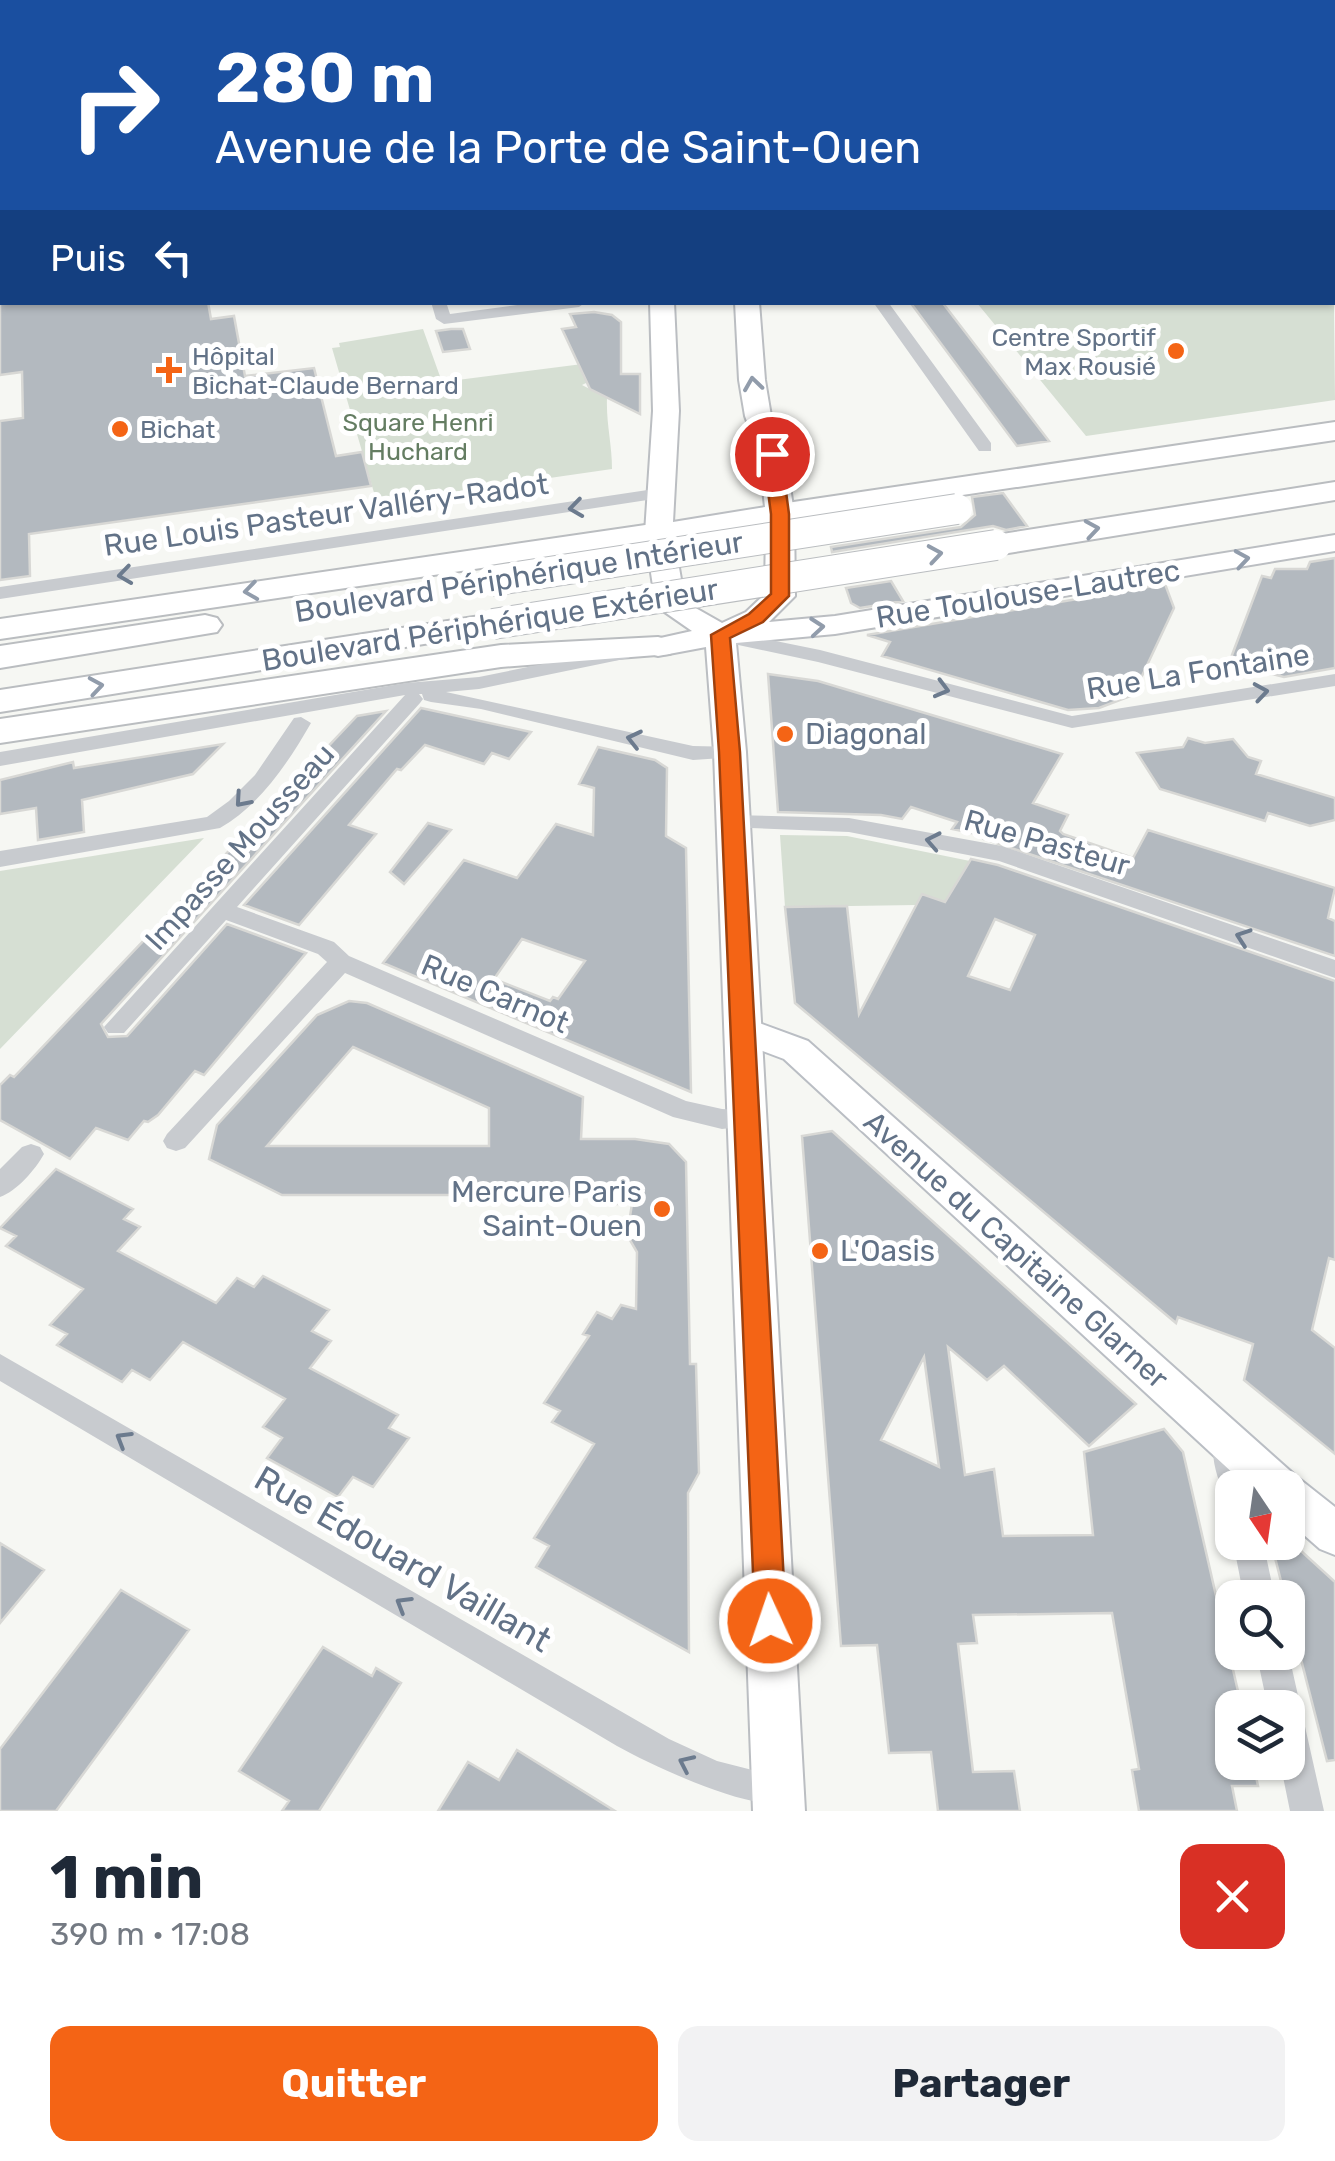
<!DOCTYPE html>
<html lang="fr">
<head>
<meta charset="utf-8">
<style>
  :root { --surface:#fff; --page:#f2f2f3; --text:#1f2937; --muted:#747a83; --accent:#f46415 }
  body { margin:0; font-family:Rubik,sans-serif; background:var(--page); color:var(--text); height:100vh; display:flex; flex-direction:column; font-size:38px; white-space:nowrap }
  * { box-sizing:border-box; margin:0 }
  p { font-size:32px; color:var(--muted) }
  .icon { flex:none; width:55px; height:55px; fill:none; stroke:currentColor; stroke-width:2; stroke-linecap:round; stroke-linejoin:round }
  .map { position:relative; height:1811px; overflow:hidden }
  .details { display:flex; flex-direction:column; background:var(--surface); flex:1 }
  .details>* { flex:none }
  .top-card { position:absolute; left:0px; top:0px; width:1335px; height:305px; box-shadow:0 2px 8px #0004; background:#1a4fa0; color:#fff; overflow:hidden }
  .needle { width:65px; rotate:167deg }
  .tools { position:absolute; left:1215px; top:1470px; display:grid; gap:20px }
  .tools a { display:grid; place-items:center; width:90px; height:90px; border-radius:20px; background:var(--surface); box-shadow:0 2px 8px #0004; font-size:50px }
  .pin { position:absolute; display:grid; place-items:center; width:85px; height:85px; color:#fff; margin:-42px; border:5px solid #fff; border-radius:50%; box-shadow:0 2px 10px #0007 }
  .me { position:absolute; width:110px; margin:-55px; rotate:357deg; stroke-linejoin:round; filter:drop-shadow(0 0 8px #0008) }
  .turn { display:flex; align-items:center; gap:35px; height:210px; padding:0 50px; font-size:45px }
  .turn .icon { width:130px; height:130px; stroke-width:2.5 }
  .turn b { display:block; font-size:70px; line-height:85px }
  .then { display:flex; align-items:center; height:95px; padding:0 50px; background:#0003; gap:20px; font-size:38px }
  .round { display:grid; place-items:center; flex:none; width:105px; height:105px; border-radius:20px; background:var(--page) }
  .headline { display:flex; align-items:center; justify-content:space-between; height:170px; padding:0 50px }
  h1 { font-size:60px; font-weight:700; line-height:75px }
  .button { display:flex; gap:20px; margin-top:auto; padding:20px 50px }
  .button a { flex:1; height:115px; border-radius:20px; background:var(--accent); color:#fff; font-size:40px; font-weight:700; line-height:115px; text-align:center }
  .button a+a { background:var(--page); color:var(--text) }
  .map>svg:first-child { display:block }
  .green { fill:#d6dfd3 }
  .building { fill:#b3b9bf; stroke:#d8d8d5; stroke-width:2.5; fill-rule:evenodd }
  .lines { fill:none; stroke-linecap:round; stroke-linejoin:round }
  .secondary-casing { stroke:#babec4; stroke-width:4 }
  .primary-casing { stroke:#bbbec2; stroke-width:4 }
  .highway-casing { stroke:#babdc0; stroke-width:4 }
  .street { fill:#c8cbcf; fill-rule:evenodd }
  .secondary { fill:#fff; fill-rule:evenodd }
  .primary { fill:#fff; fill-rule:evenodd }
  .highway { fill:#fff; fill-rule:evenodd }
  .highway-bridge-casing { stroke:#babdc0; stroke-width:32; stroke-linecap:butt }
  .highway-bridge { stroke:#fff; stroke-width:30 }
  .oneway { stroke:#919cab }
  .oneway2 { stroke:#6c7b8e }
  .route { fill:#f46415; stroke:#9f410e; stroke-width:2.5 }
  .poi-dot { fill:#f46415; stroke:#fff; stroke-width:4 }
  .labels { text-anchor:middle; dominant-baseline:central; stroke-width:10; stroke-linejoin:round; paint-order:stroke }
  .far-poi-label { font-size:25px; fill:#627287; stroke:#fff; text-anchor:start }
  .far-park-label { font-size:25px; fill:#647d62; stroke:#fff }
  .street-label { font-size:30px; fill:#627287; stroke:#fff }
  .poi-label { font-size:30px; fill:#627287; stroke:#fff; text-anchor:start }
  .near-street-label { font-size:35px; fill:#627287; stroke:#fff }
</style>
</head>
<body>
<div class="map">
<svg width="1335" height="1811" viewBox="0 0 1335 1811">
  <rect width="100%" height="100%" fill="#f6f7f3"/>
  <path class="green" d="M1333 217 1335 400 1086 436 977 303 1332 302Z
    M423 329 442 382 606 361 608 372 582 385 607 398C606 423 612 444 612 469L377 503 332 348 340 347 339 343Z
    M780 835 847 836 970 861 945 902 922 895 916 905 785 907Z
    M204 838 0 1049V871Z"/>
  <path class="building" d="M0 302H208L211 319 234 316 245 376 314 368 336 456 362 452 371 486 29 534 30 576 0 580V421L23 418 22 372 0 375Z
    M910 302H942L1049 441 1017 446Z
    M594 312 612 315 621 322V374H640V414L590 389 562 329 576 327 570 314Z
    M451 329H463L470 349 443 352 436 331Z
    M1003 493 1027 526 1006 530 993 526 832 552 831 547 961 527 975 515 972 497Z
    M1335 558V668L1284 677 1229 663 1262 576 1271 578 1275 569H1307L1310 562Z
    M891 581 903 601 860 608 851 603 846 588Z
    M1165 584 1174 608 1133 695 1099 708 1068 710 882 656 890 642 867 635Z
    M768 674 818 681 1062 754 1033 803 1068 815 1060 831 1063 834 1133 858 1148 830 1335 888 1328 918 1335 921V956L984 839 986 836 952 829 957 822 911 807 902 819 881 815 778 812Z
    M421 708 531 732 509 759 492 753 484 764 425 745 401 770 397 769 349 825 376 834 299 925 244 905Z
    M386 711 101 1024 108 1037 127 1036 227 924 306 953 204 1075 195 1071 158 1115 148 1122 144 1121 128 1140 96 1128 70 1159 0 1120V1085L10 1075 14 1077 357 716Z
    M1188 738 1205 743 1233 739 1248 757 1261 761 1256 774 1335 798V820L1310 826 1268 813 1265 821 1160 789 1137 753 1183 747Z
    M223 744 193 774 82 800 84 832 38 840 36 808 0 814V780L73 762 74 768Z
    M598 747 655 760 667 768 666 836 686 848 691 1092 383 963 464 860 517 878 556 824 593 835 594 788 579 784ZM522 939 585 961 558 999 553 997 550 1001 494 979Z
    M428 823 451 830 404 884 390 872Z
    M971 859 998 865 1335 981V1260L1329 1258 1312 1330 1335 1348V1454L1244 1380 1253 1344 1178 1317 1176 1323 795 1003 785 907 847 906 859 1014 922 894 945 902ZM995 919 1035 935 1010 990 968 976Z
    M349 1001 367 1003 583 1097 581 1139H635L669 1144 686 1162 690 1364H696L699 1473 688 1493 689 1652 536 1567 549 1546 534 1538 594 1444 552 1422 560 1411 544 1403 589 1336 583 1334 597 1312 612 1319 621 1305 636 1309 637 1252 627 1235 632 1204H596L597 1197 531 1195H282L209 1159 217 1125 317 1015ZM353 1047 489 1108V1146H267Z
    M832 1131 1136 1404 1089 1446 1004 1366 987 1380 948 1347 965 1475 994 1469 1003 1536 1093 1535 1084 1452 1164 1429 1183 1452 1240 1700H1232V1762H1253L1258 1786H1232L1237 1811H1139L1132 1770 1139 1769 1112 1613 973 1615 977 1643 958 1644 973 1772 1014 1771 1020 1811H938L931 1752 889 1753 877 1645 841 1646 802 1136ZM924 1357 939 1467 881 1440Z
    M56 1169 133 1209 124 1219 140 1227 118 1251 216 1303 237 1278 254 1287 263 1276 329 1310 312 1331 331 1341 310 1368 398 1415 389 1428 409 1438 373 1487 353 1477 338 1497 267 1458 282 1438 263 1427 285 1399 183 1342 150 1380 132 1370 122 1382 57 1345 67 1334 50 1325 83 1289 6 1246 16 1236 0 1228Z
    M1288 1539 1335 1582V1760L1327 1761 1271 1542H1288Z
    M0 1543 44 1570 0 1623Z
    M121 1590 189 1630 56 1811H0V1749Z
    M323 1647 372 1676 376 1668 401 1683 319 1811H282L289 1801 239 1771Z
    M517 1750 615 1811H438L468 1762 499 1780Z"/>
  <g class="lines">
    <g class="secondary-casing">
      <path id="secondary" d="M743 1017 808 1041 1297 1477 1335 1507V1555L1320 1549 1288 1521V1488H1249L784 1059 731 1039 726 1030 731 1021Z"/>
    </g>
    <g class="primary-casing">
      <path id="primary" d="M1332 31H1335V43H1332Z
        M0 169H2V181H0Z
        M650 302H674L679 411 673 522 765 507 759 454 745 416 739 380 735 302H759L765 380 771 416 785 454 794 513 795 596 769 622 835 616 1335 535V551L835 634 736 643 746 752 805 1811H753L714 752 706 647 658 656 647 653 643 647 647 641 692 631 656 606 645 533 653 411ZM766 524 765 594 746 612 722 623 685 602 674 539Z"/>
    </g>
    <g class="highway-casing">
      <path id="highway" d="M1335 422V440L780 522 769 520 764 513 769 506 780 504Z
        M1335 482V500L996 555 985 552 980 545 985 538 996 535Z
        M659 523 670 526 675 533 670 540 0 639V619Z
        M493 614 505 617 510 624 505 631 0 712V690Z
        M205 615 217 618 222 625 217 632 0 668V646Z
        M658 637 670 640 675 647 670 654 501 667 0 743V719L501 645Z"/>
    </g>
    <path class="street" d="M391 0H408L410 2H393Z
      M899 0H911V2H900Z
      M1081 0H1110L1112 2H1083Z
      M0 15 2 16V22L0 23Z
      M1332 91H1335V99H1332Z
      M1332 114 1335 115V123L1332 122Z
      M1332 183H1335V191H1332Z
      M431 302H446L450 314 539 302H586L579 307 444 324 436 319Z
      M873 302H888L991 443V451H979Z
      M661 488 670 493 667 497 0 599V587Z
      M722 630 820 650 1072 716 1335 674V686L1072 728 818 662 715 640 712 636 715 632Z
      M622 648 632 654 629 658 479 689 446 692 693 746 737 747 740 752 737 757 693 760 481 709 431 702 424 700 422 694H419L423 699 420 703 237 907 334 942 349 956 686 1101 722 1109 756 1111 760 1118 756 1125 722 1129 673 1117 345 973 185 1148 176 1151 167 1148 163 1141 167 1134 327 962 318 954 226 920 124 1033H108L104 1027 405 695 0 766V752L406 683 479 677Z
      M301 717 311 723C288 763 260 805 220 828L0 867V851L207 817 229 801 255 775 294 718Z
      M732 815 849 818 1002 846 1335 960V978L999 861 849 832 724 827 721 822Z
      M31 1144 40 1147 44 1154C35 1170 17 1191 0 1197V1169L22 1147Z
      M0 1354 669 1739 717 1761 791 1780 796 1792 791 1804C749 1811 655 1767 617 1746L0 1381Z
      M1226 1432 1236 1436 1251 1488H1232V1500L1226 1498C1218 1481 1208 1453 1216 1436Z
      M1233 1542H1263L1275 1598H1244Z
      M1288 1651 1324 1811H1290L1280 1762H1288V1708H1268L1256 1652Z"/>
    <use href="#secondary" class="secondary"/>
    <use href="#primary" class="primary"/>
    <use href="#highway" class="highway"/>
    <g class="highway-bridge-casing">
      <path id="highway-bridge" d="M491 581 957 509
        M493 624 996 545"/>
    </g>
    <use href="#highway-bridge" class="highway-bridge"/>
  </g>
  <defs><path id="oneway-chevron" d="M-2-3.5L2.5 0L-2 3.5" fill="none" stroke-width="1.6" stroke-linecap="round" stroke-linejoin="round" transform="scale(2.5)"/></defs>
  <g class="oneway">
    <use href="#oneway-chevron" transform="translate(753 384) rotate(-98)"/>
    <use href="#oneway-chevron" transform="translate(1092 529) rotate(-9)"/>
    <use href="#oneway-chevron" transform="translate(935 554) rotate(-9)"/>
    <use href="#oneway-chevron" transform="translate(1242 559) rotate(-9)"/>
    <use href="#oneway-chevron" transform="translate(251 591) rotate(172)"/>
    <use href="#oneway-chevron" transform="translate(817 627) rotate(-5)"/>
    <use href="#oneway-chevron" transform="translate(96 686) rotate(-9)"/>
  </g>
  <g class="oneway2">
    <use href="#oneway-chevron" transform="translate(576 508) rotate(172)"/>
    <use href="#oneway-chevron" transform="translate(125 575) rotate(172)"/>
    <use href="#oneway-chevron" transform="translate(942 689) rotate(15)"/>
    <use href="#oneway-chevron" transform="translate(1261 692) rotate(-9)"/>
    <use href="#oneway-chevron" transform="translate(634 739) rotate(-167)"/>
    <use href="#oneway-chevron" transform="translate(242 800) rotate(131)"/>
    <use href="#oneway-chevron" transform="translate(933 841) rotate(-169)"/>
    <use href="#oneway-chevron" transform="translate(1243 937) rotate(-161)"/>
    <use href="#oneway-chevron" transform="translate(123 1439) rotate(-149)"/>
    <use href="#oneway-chevron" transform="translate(403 1604) rotate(-149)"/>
    <use href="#oneway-chevron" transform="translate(686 1763) rotate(-155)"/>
  </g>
  <path class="route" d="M772 449 781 454 789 514V596L763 622 730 638 740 752 786 1621 782 1632 770 1636 759 1632 755 1621 719 752 711 635 749 614 771 594V514L763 454Z"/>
  <g class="poi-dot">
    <circle cx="1176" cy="351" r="10"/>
    <path d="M164 355h10v10h10v10h-10v10h-10v-10h-10v-10h10z"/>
    <circle cx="120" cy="429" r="10"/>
    <circle cx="785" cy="734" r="10"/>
    <circle cx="662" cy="1209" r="10"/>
    <circle cx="820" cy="1251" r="10"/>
  </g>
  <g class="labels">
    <g class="far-poi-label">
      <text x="1156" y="337" text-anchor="end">Centre Sportif<tspan x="1156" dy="29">Max Rousié</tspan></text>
      <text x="192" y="356">Hôpital<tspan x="192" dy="29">Bichat-Claude Bernard</tspan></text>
      <text x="140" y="429">Bichat</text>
    </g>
    <g class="far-park-label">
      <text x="418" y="422">Square Henri<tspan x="418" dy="29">Huchard</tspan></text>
    </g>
    <g class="street-label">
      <text transform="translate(326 515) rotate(-8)">Rue Louis Pasteur Valléry-Radot</text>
      <text transform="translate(519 577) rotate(-9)">Boulevard Périphérique Intérieur</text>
      <text transform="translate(1028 594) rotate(-9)">Rue Toulouse-Lautrec</text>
      <text transform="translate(490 625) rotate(-9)">Boulevard Périphérique Extérieur</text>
      <text transform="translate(1198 672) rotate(-9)">Rue La Fontaine</text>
      <text transform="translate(1047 843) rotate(16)">Rue Pasteur</text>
      <text transform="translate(240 847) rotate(-48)">Impasse Mousseau</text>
      <text transform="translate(495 994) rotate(23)">Rue Carnot</text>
      <text transform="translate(1016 1250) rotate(42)">Avenue du Capitaine Glarner</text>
    </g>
    <g class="poi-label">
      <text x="805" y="734">Diagonal</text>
      <text x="642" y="1192" text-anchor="end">Mercure Paris<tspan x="642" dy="34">Saint-Ouen</tspan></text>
      <text x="840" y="1251">L'Oasis</text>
    </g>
    <g class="near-street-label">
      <text transform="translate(403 1559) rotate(30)">Rue Édouard Vaillant</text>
    </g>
  </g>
</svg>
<div class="tools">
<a><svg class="needle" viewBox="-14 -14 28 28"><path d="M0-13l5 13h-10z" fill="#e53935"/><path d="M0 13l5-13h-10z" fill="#747a83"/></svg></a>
<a><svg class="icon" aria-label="search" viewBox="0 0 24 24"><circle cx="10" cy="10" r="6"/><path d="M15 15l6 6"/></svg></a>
<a><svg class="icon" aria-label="layers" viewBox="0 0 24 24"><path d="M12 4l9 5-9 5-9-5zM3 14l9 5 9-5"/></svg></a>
</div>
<div class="pin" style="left:772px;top:454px;background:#d93025"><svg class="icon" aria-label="arrive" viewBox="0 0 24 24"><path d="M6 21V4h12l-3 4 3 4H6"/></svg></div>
<svg class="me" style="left:770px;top:1621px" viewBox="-20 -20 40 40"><circle r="17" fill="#f46415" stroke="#fff" stroke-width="3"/><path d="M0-11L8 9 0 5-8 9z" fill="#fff"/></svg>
<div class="top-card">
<div class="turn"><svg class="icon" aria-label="right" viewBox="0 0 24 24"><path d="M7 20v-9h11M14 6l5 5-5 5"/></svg><div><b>280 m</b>Avenue de la Porte de Saint-Ouen</div></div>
<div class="then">Puis<svg class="icon" aria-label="left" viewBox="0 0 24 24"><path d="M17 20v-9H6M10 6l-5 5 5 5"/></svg></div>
</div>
</div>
<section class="details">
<div class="headline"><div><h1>1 min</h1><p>390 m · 17:08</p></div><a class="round" style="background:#d93025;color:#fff"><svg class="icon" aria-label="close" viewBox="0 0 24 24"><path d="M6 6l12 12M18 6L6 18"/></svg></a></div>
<div class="button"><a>Quitter</a><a>Partager</a></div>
</section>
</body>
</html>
